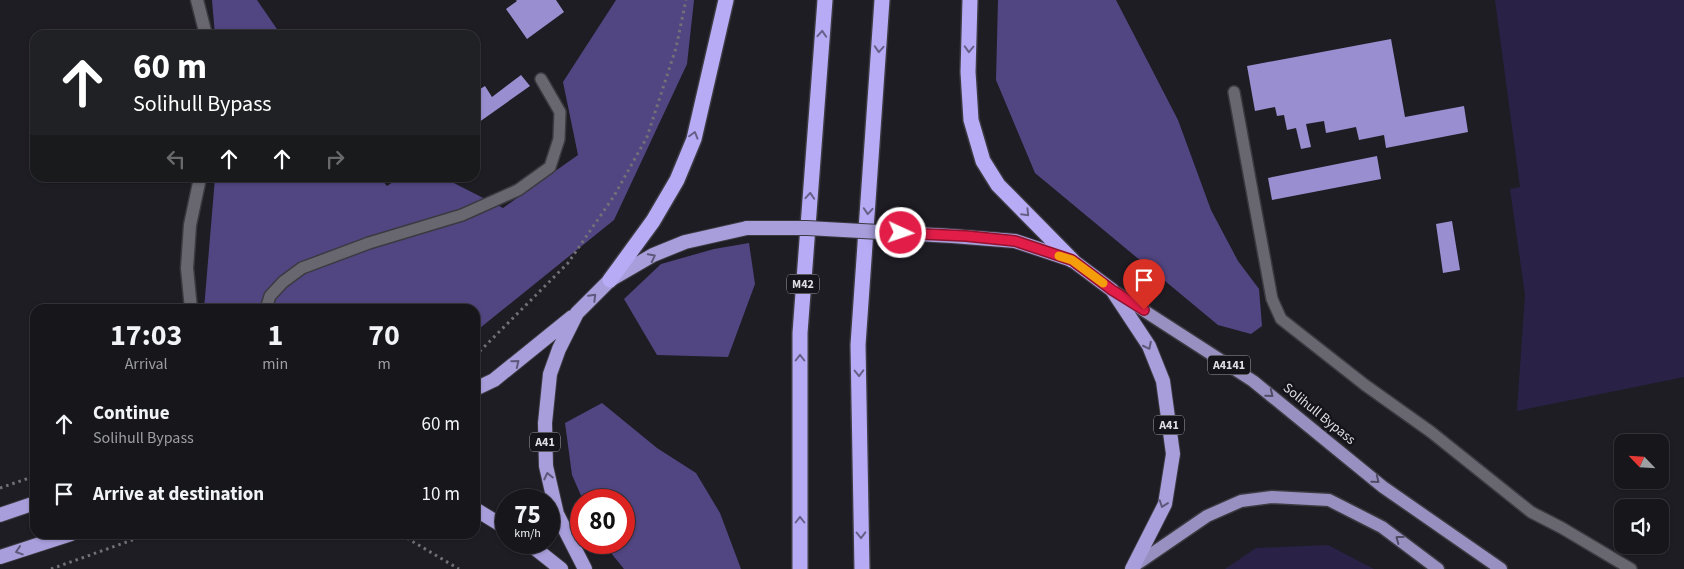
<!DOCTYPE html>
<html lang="en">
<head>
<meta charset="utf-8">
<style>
  :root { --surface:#16161b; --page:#1f1f24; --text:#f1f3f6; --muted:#9e9fa3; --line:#35353a }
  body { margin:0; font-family:"Source Sans 3",sans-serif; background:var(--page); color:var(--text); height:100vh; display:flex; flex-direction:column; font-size:19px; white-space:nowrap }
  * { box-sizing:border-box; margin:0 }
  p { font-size:16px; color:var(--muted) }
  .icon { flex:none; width:28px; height:28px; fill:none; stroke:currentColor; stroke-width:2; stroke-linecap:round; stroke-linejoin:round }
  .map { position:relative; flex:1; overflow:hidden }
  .panel { position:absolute; left:30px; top:304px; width:450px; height:235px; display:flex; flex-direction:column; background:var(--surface); border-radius:15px; box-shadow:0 1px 4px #0004,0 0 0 1px var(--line) }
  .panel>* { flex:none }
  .guide { position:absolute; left:30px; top:30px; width:450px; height:152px; border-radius:15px; box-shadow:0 1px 4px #0004,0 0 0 1px var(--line); background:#202124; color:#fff; overflow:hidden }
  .needle { width:32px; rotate:295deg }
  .tools { position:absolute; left:1614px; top:434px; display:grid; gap:10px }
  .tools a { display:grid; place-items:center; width:55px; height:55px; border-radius:10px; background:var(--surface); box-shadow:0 1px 4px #0004,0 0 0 1px var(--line); font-size:25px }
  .speed { position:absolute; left:495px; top:489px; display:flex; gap:10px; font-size:25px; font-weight:700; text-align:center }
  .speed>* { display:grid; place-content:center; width:65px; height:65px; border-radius:50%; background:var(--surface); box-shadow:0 1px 4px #0004,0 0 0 1px var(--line); line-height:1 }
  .speed small { font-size:12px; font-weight:400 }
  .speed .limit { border:8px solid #d22; background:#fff; color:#111 }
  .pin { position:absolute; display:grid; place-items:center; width:42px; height:42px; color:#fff; margin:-51px -21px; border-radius:50% 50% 50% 0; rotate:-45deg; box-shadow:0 0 5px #0007 }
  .pin .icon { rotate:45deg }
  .me { position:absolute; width:55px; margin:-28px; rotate:93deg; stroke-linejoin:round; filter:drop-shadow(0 0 4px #0008) }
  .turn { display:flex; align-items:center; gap:18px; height:105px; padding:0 20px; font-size:22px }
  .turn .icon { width:65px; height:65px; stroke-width:2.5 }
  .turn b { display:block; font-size:35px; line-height:42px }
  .lanes { display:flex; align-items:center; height:48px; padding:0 20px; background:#0003; justify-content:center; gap:25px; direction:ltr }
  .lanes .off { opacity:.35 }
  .eta { display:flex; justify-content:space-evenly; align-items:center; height:85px; text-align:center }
  .eta b { font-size:30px; font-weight:700; line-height:35px }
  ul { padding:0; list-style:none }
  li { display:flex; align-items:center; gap:15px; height:70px; padding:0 20px }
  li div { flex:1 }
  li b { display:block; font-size:19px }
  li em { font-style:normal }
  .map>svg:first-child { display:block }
  .green { fill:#292246 }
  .forest { fill:#524682 }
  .building { fill:#998ed0 }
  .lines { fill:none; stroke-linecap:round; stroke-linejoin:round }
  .service-casing { stroke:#3b3a40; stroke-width:14 }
  .minor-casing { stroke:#3b3a40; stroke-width:15 }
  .primary-casing { stroke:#3b3a40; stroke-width:15 }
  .trunk-casing { stroke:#3b3a40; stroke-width:16 }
  .motorway-casing { stroke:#3b3a40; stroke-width:18 }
  .path { stroke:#727178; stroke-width:3; stroke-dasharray:2.5 4; stroke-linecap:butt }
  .service { stroke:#686770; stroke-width:11 }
  .minor { stroke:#686770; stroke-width:12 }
  .primary { stroke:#9790c0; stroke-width:12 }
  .trunk { stroke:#a79edb; stroke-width:14 }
  .motorway { stroke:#b7abf6; stroke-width:15 }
  .trunk-bridge-casing { stroke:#3b3a40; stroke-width:16; stroke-linecap:butt }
  .trunk-bridge { stroke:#a79edb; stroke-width:14 }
  .oneway { stroke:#666088 }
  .oneway2 { stroke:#5e597b }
  .oneway3 { stroke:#504c65 }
  .route-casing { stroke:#92132f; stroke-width:12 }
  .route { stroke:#e11d48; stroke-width:9 }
  .slow { stroke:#f59e0b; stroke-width:9 }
  .labels { text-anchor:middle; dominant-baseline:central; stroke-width:5; stroke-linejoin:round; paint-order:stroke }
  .shield { fill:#15141b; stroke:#a2a1a7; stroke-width:1 }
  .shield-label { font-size:12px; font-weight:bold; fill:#dedde3 }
  .street-label { font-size:14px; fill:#dedde3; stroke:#15141b }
</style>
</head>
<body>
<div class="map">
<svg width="1684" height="569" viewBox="0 0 1684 569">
  <rect width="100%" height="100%" fill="#1e1d24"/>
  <path class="green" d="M1495 0H1684V377L1517 411 1525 295 1510 189 1520 187Z
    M1328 545 1374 569H1225L1256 548Z"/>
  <path class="forest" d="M212 0H257L281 35H215Z
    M616 0H694L687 64 614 220 475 332V309H204L215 178H380L387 186 399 178H444L503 208 578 155 563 82Z
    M998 0H1116L1178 120 1211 210 1238 261 1259 289 1262 326 1251 334 1218 325 1035 173 996 80Z
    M749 243 755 284 728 357 657 355 624 299 661 264 714 249Z
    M602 403 657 448 696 473 720 513 741 569H624L603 543 624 542V500H583L572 475 565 423Z"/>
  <path class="building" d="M516 0H556L564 12 527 39 506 9 517 1Z
    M1391 39 1405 117 1464 106 1468 132 1386 148 1384 135 1359 140 1356 127 1326 133 1324 121 1306 124 1311 147 1301 149 1296 128 1287 130 1284 115 1277 116 1275 107 1255 111 1247 66Z
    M521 75 530 86 475 125V92L485 86 492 97Z
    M1377 156 1381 179 1272 200 1268 178Z
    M1452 221 1460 270 1443 273 1436 224Z"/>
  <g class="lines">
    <g class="service-casing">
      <path id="service" d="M1234 92 1272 299 1281 319 1365 385 1431 432 1531 512 1562 528 1631 569
        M266 309 270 296 283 282 302 268 369 243 462 215 518 190 550 167 559 139 560 112 541 79"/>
    </g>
    <g class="minor-casing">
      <path id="minor" d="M197 0 206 35
        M191 309 187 268 190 225 200 178"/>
    </g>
    <g class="primary-casing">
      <path id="primary" d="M1112 290 1253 381 1383 487 1501 569
        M1134 566 1207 516 1241 501 1272 497 1329 500 1382 527 1438 569"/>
    </g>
    <g class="trunk-casing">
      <path id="trunk" d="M952 236 1015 241 1072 260 1112 290 1149 346 1163 381 1173 454 1165 504 1132 569
        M475 389 494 380 572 317
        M475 509 506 528
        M0 515 35 503
        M527 542 561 569
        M0 557 71 534
        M585 569 557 514 546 466 545 423 550 374 559 349 577 313 610 280 653 255 685 242 747 228"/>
    </g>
    <g class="motorway-casing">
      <path id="motorway" d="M970 0 968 72 971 120 983 161 998 185 1072 260
        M610 280 653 221 677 180 694 139 726 0
        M800 569V333L825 0
        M862 569 858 345 882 0"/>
    </g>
    <path class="path" d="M475 356 568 263 614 196 647 137 676 48 686 0
      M0 488 35 476
      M388 534 405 537 459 569
      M51 569 149 534"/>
    <use href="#service" class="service"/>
    <use href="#minor" class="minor"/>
    <use href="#primary" class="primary"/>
    <use href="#trunk" class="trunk"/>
    <use href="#motorway" class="motorway"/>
    <g class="trunk-bridge-casing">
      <path id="trunk-bridge" d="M747 228H807L952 236"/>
    </g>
    <use href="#trunk-bridge" class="trunk-bridge"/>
  </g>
  <defs><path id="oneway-chevron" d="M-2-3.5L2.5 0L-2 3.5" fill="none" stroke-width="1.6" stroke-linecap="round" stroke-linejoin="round" transform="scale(1.25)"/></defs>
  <g class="oneway">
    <use href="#oneway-chevron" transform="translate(822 34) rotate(-86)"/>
    <use href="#oneway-chevron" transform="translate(879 49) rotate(94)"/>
    <use href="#oneway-chevron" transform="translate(969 49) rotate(92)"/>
    <use href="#oneway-chevron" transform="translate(694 135) rotate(-74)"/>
    <use href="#oneway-chevron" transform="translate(810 196) rotate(-86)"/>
    <use href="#oneway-chevron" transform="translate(868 211) rotate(94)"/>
    <use href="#oneway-chevron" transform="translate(1026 213) rotate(46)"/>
    <use href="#oneway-chevron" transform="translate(800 358) rotate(-90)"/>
    <use href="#oneway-chevron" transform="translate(859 373) rotate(89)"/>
    <use href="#oneway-chevron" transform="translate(800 520) rotate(-90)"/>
    <use href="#oneway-chevron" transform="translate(861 535) rotate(89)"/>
  </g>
  <g class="oneway2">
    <use href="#oneway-chevron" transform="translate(652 257) rotate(-27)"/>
    <use href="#oneway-chevron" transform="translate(593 297) rotate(-45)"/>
    <use href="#oneway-chevron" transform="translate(1148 346) rotate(63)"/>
    <use href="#oneway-chevron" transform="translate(516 363) rotate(-39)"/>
    <use href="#oneway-chevron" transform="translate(548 476) rotate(-103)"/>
    <use href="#oneway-chevron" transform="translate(1163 504) rotate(109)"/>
    <use href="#oneway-chevron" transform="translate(19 551) rotate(162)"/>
  </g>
  <g class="oneway3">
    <use href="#oneway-chevron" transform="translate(1270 394) rotate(39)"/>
    <use href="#oneway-chevron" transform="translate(1376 480) rotate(39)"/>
    <use href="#oneway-chevron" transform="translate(1399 539) rotate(-143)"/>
  </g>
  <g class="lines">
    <g class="route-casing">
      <path id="route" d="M901 233 966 236 1015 241 1072 260 1112 290 1144 310"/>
    </g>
    <use href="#route" class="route"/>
    <path class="slow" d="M1059 256 1072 260 1103 283"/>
  </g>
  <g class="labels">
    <g class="shield">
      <rect x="787" y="274.5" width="32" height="19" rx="4"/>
      <rect x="1208" y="355.5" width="42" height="19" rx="4"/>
      <rect x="1154" y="415.5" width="30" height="19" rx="4"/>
      <rect x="530" y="432.5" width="30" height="19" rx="4"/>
    </g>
    <g class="shield-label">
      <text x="803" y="284">M42</text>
      <text x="1229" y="365">A4141</text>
      <text x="1169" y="425">A41</text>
      <text x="545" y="442">A41</text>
    </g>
    <g class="street-label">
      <text transform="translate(1319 414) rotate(39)">Solihull Bypass</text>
    </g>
  </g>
</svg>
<div class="tools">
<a><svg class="needle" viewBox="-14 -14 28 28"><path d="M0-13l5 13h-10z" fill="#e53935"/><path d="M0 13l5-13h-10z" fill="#9e9fa3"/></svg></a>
<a><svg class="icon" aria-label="sound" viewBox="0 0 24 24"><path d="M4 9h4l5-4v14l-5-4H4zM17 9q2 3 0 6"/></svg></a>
</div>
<div class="speed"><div>75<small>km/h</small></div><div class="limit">80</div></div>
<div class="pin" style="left:1144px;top:310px;background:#d93025"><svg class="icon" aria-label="arrive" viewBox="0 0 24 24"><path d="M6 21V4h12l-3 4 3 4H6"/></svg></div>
<svg class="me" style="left:901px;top:233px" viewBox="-20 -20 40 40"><circle r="17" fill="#e11d48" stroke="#fff" stroke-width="3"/><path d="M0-11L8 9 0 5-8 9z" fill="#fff"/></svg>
<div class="guide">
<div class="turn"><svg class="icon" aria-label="ahead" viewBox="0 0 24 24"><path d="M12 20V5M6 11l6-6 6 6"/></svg><div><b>60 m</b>Solihull Bypass</div></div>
<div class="lanes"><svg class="icon off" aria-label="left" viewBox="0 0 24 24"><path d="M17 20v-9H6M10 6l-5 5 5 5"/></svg><svg class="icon" aria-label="ahead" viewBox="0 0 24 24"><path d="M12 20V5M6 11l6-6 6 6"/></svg><svg class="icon" aria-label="ahead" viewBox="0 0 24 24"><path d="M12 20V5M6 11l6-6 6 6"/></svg><svg class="icon off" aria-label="right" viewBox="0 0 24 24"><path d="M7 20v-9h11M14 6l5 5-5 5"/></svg></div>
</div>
<section class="panel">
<div class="eta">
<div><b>17:03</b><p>Arrival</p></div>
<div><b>1</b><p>min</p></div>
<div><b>70</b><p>m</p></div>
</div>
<ul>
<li><svg class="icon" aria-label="ahead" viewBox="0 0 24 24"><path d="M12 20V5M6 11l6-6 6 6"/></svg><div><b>Continue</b><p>Solihull Bypass</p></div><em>60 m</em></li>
<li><svg class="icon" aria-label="arrive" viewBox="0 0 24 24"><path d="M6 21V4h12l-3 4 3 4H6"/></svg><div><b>Arrive at destination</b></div><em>10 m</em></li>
</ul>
</section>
</div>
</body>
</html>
